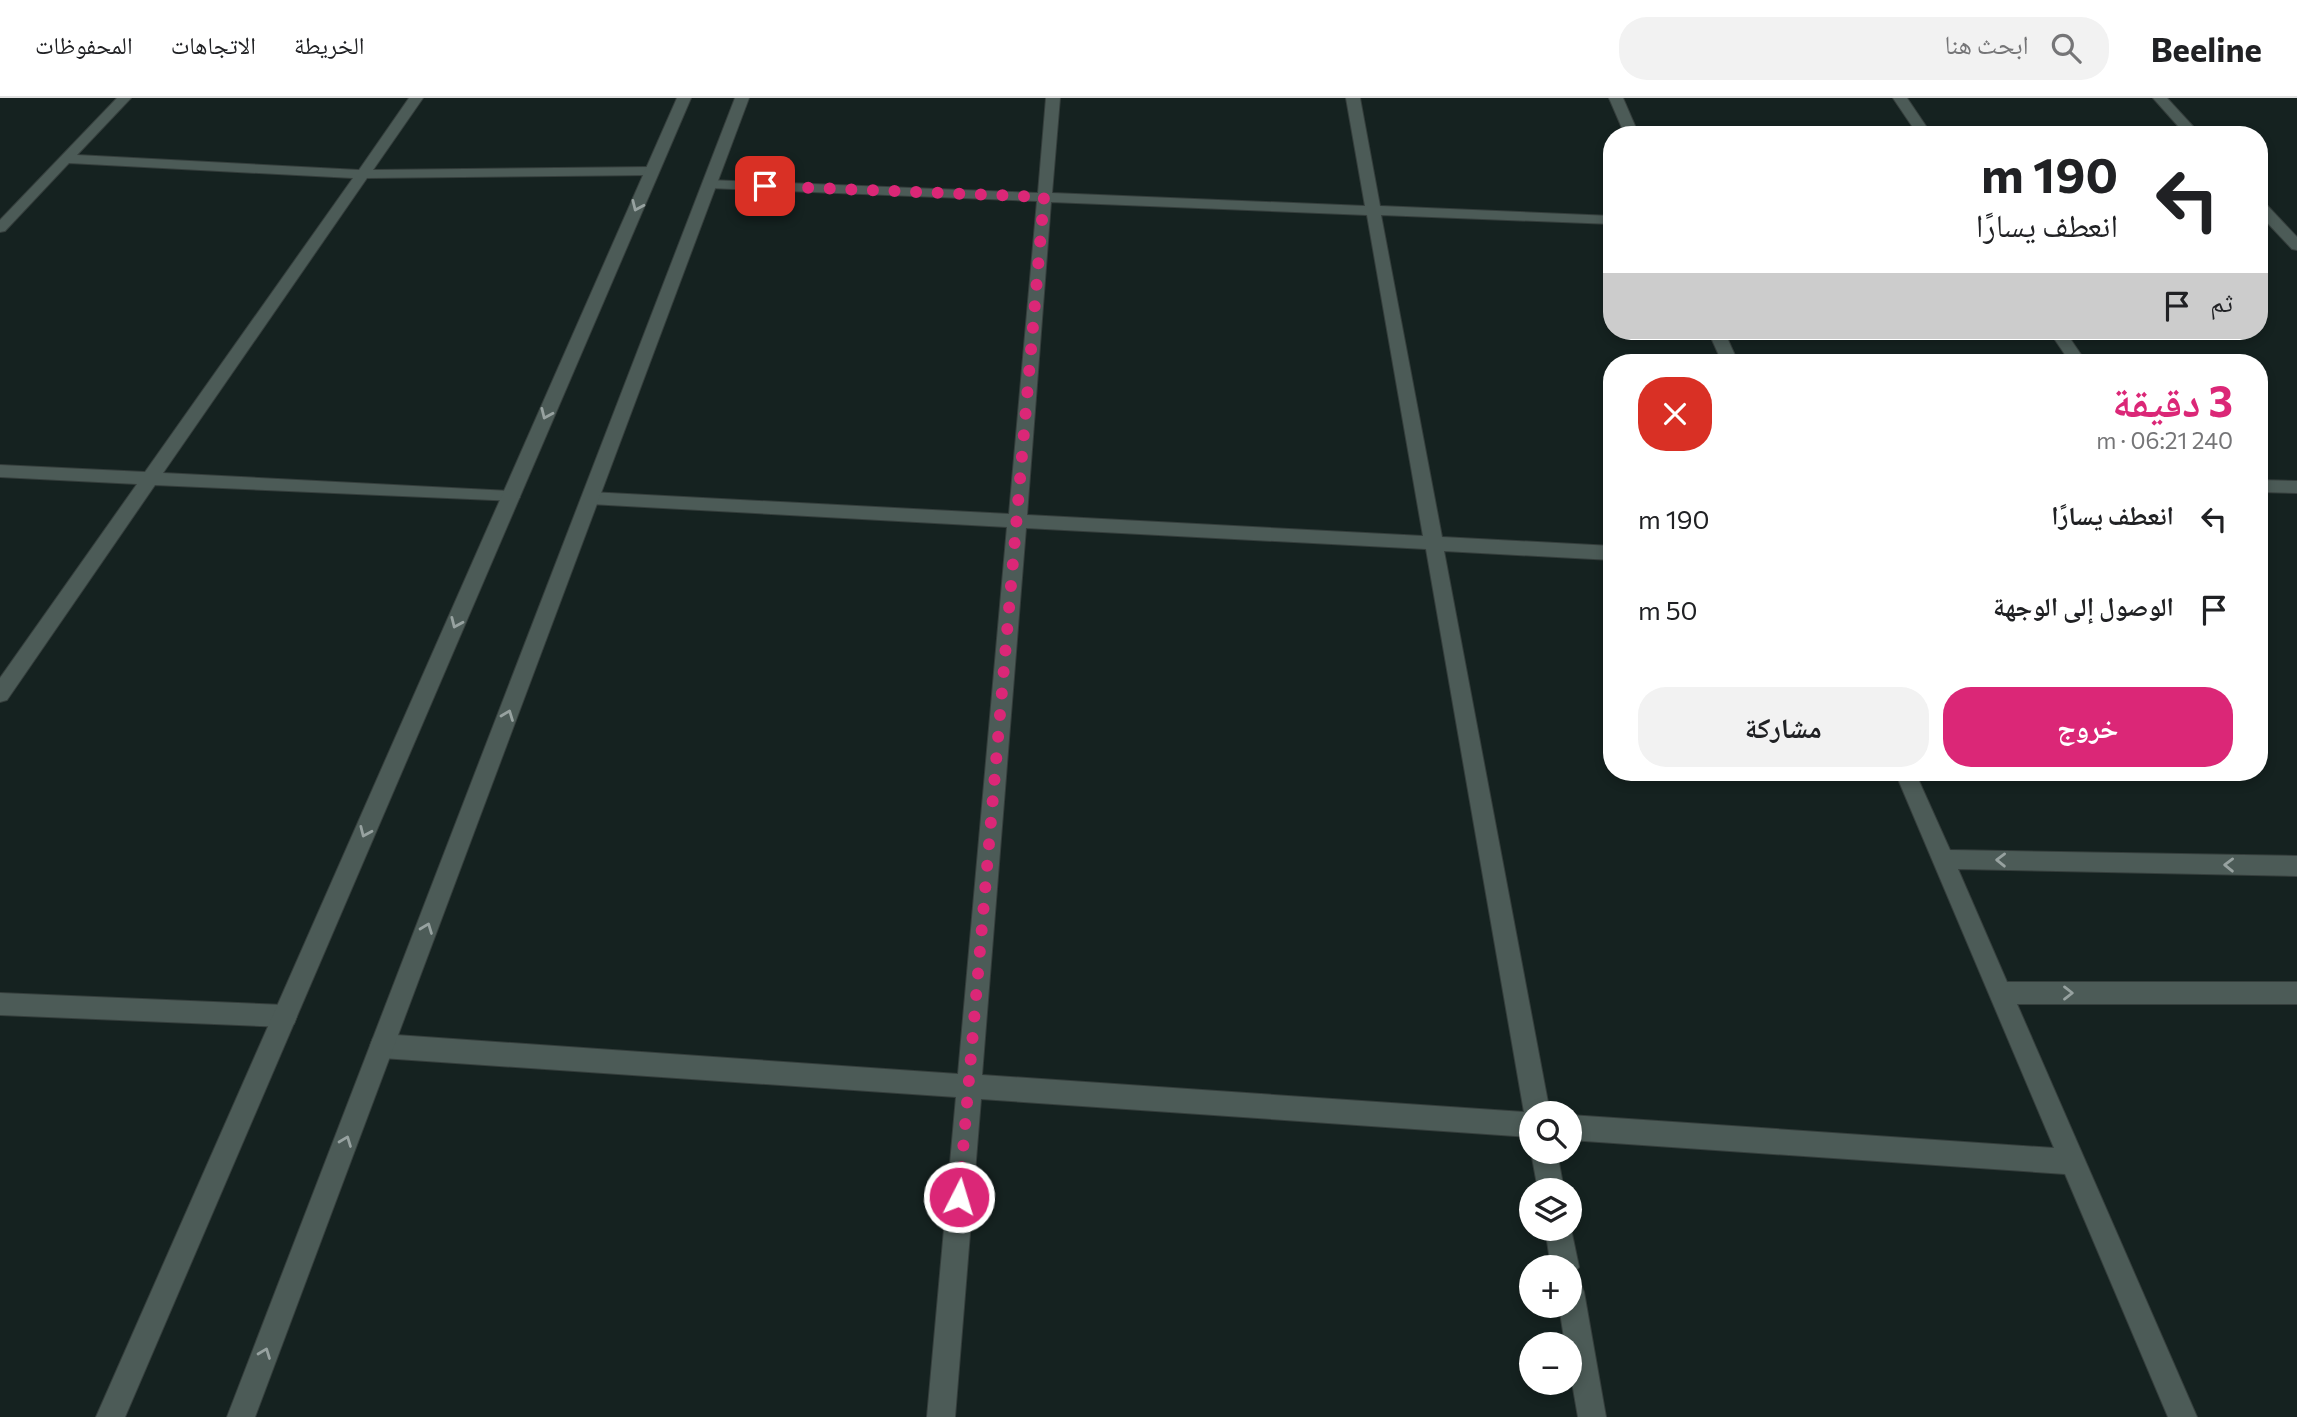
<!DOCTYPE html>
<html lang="ar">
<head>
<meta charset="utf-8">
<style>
  :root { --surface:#fff; --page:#f2f2f2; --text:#202124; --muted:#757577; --line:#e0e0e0; --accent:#db2777 }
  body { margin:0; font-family:Commissioner,"Noto Naskh Arabic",sans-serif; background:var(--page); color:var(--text); direction:rtl; height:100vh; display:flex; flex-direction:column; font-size:26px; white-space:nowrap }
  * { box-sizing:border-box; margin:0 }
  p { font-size:23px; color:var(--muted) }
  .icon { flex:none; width:38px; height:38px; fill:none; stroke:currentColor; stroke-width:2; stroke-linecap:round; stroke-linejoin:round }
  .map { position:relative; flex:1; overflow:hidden; direction:ltr }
  .sheet { position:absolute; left:1603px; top:256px; width:665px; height:427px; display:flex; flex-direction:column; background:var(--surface); border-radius:28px; box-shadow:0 4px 10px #0003; direction:rtl }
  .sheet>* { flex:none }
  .top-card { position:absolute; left:1603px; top:28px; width:665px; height:214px; border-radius:28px; box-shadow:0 4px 10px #0003; direction:rtl; background:#fff; color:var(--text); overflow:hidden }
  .tools { position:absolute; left:1519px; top:1003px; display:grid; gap:14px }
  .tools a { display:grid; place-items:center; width:63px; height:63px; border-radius:50%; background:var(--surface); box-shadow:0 4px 10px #0003; font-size:35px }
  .pin { position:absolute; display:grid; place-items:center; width:60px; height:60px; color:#fff; margin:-30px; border-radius:14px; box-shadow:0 4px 10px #0006 }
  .me { position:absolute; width:77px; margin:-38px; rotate:5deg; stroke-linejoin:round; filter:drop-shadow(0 0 5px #0008) }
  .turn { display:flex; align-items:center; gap:24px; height:147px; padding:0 35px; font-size:32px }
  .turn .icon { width:91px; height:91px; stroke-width:2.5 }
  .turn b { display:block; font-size:49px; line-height:60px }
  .then { display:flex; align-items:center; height:66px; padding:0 35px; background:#0003; gap:14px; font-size:26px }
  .round { display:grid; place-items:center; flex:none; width:74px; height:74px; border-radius:28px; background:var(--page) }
  .head { display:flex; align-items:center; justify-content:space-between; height:119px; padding:0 35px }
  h1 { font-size:42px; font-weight:700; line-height:52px; color:var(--accent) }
  .cta { display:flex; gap:14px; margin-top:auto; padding:14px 35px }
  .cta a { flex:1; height:80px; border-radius:28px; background:var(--accent); color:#fff; font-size:28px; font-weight:700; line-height:80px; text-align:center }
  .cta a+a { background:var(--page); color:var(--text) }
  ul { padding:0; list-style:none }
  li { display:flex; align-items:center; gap:21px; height:91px; padding:0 35px }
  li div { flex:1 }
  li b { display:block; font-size:26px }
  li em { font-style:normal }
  header { display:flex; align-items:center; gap:42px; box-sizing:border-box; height:98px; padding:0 35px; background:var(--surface); border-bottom:2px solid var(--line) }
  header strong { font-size:33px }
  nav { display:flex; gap:38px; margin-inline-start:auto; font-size:24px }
  .search { width:490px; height:63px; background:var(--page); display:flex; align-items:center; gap:18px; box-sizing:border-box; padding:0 24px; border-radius:28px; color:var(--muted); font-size:26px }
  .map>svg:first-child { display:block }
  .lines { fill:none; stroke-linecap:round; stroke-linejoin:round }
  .street-casing { stroke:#353e3c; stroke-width:2 }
  .secondary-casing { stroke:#353e3c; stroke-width:2 }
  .street { fill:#4c5b57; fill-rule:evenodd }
  .secondary { fill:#4c5b57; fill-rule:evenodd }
  .oneway { stroke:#97a2a0 }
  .route { stroke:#db2777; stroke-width:12; stroke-dasharray:0 21.6 }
</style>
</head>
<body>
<header>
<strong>Beeline</strong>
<div class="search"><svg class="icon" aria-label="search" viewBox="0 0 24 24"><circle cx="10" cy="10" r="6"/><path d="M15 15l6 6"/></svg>ابحث هنا</div>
<nav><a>الخريطة</a><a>الاتجاهات</a><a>المحفوظات</a></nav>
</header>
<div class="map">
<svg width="2297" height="1319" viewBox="0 0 2297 1319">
  <rect width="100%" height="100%" fill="#152220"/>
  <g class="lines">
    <g class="street-casing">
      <path id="street" d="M117 0H131L77 57 359 72 409 0H423L373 72 652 69 659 73 652 77 367 80 163 375 511 393 520 399 517 403 155 387 7 602 0 604V580L137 386 0 379V367L145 374 353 80 69 65 5 133 0 134V122Z
        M1046 0H1060L1052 95 1365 108 1346 0H1360L1380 108 1612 118V126L1381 117 1442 439 1612 448V462L1444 453 1550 1015H1531V1039L981 1001 955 1319H927L956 999 382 960 373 956 370 948 373 940 382 936 958 976 1007 429 590 406 581 400 590 394 1009 416 1037 103 709 90 702 86 709 82 1038 95ZM1051 104 1367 117 1423 438 1027 417ZM1026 430 1426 451 1524 1014 982 977Z
        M1609 0H1623L1639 37H1625Z
        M1893 0H1907L1932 37H1918Z
        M2153 0H2167L2201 37H2186Z
        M2259 103 2264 104 2297 139V152L2292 151 2259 116Z
        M1708 233H1724L1738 264H1722Z
        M2049 233H2065L2086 264H2070Z
        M2259 382 2297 383V395L2259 394Z
        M1895 674H1915L1950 752 2297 758V778L1958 771 2007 884H2297V906H2017L2197 1319H2168L2065 1076 1570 1042V1017L2054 1050Z
        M0 895 285 907 294 910 297 918 294 926 285 929 0 917Z
        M1531 1054H1557L1564 1092H1538Z
        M1570 1126 1579 1169 1570 1180 1580 1184 1584 1194 1606 1319H1578L1570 1273V1246H1565L1559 1208H1570V1169H1551L1545 1130H1570Z"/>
    </g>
    <g class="secondary-casing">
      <path id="secondary" d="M677 0H691L125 1319H96Z
        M735 0H749L255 1319H227Z"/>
    </g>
    <use href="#street" class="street"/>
    <use href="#secondary" class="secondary"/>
  </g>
  <defs><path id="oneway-chevron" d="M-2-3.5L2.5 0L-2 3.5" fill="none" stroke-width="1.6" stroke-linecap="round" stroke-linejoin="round" transform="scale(1.75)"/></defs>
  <g class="oneway">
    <use href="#oneway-chevron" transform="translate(637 108) rotate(114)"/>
    <use href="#oneway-chevron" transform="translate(546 316) rotate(114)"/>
    <use href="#oneway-chevron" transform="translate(456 525) rotate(114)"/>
    <use href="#oneway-chevron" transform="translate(508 617) rotate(-69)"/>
    <use href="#oneway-chevron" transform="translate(365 734) rotate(114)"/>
    <use href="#oneway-chevron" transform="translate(2001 762) rotate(-179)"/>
    <use href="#oneway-chevron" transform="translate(2229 767) rotate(-179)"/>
    <use href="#oneway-chevron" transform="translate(427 830) rotate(-69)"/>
    <use href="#oneway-chevron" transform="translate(2068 895)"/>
    <use href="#oneway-chevron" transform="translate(346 1043) rotate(-69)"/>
    <use href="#oneway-chevron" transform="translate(265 1255) rotate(-69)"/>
  </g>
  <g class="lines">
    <path class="route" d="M765 88 1044 99 959 1099"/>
  </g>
</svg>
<div class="tools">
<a><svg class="icon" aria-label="search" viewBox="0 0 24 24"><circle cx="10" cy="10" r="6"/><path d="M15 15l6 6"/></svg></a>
<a><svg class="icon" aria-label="layers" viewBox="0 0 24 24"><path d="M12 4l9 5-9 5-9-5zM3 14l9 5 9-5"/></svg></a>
<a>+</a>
<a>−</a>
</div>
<div class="pin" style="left:765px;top:88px;background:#d93025"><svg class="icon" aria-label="arrive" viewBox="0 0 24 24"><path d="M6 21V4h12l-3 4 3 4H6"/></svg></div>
<svg class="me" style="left:959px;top:1099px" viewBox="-20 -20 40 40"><circle r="17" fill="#db2777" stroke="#fff" stroke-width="3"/><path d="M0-11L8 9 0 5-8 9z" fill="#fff"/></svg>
<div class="top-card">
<div class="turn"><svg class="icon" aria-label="left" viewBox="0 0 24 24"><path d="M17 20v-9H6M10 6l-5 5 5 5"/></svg><div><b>190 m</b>انعطف يسارًا</div></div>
<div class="then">ثم<svg class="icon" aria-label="arrive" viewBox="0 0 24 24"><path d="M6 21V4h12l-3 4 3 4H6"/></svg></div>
</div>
<section class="sheet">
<div class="head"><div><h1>3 دقيقة</h1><p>240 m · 06:21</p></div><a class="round" style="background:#d93025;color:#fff"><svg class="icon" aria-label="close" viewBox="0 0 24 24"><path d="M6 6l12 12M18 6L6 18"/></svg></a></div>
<ul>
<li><svg class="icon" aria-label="left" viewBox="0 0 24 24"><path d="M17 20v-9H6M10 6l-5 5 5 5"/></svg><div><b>انعطف يسارًا</b></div><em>190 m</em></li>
<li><svg class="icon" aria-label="arrive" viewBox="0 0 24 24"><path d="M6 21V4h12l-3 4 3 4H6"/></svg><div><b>الوصول إلى الوجهة</b></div><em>50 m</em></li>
</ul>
<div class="cta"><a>خروج</a><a>مشاركة</a></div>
</section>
</div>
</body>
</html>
